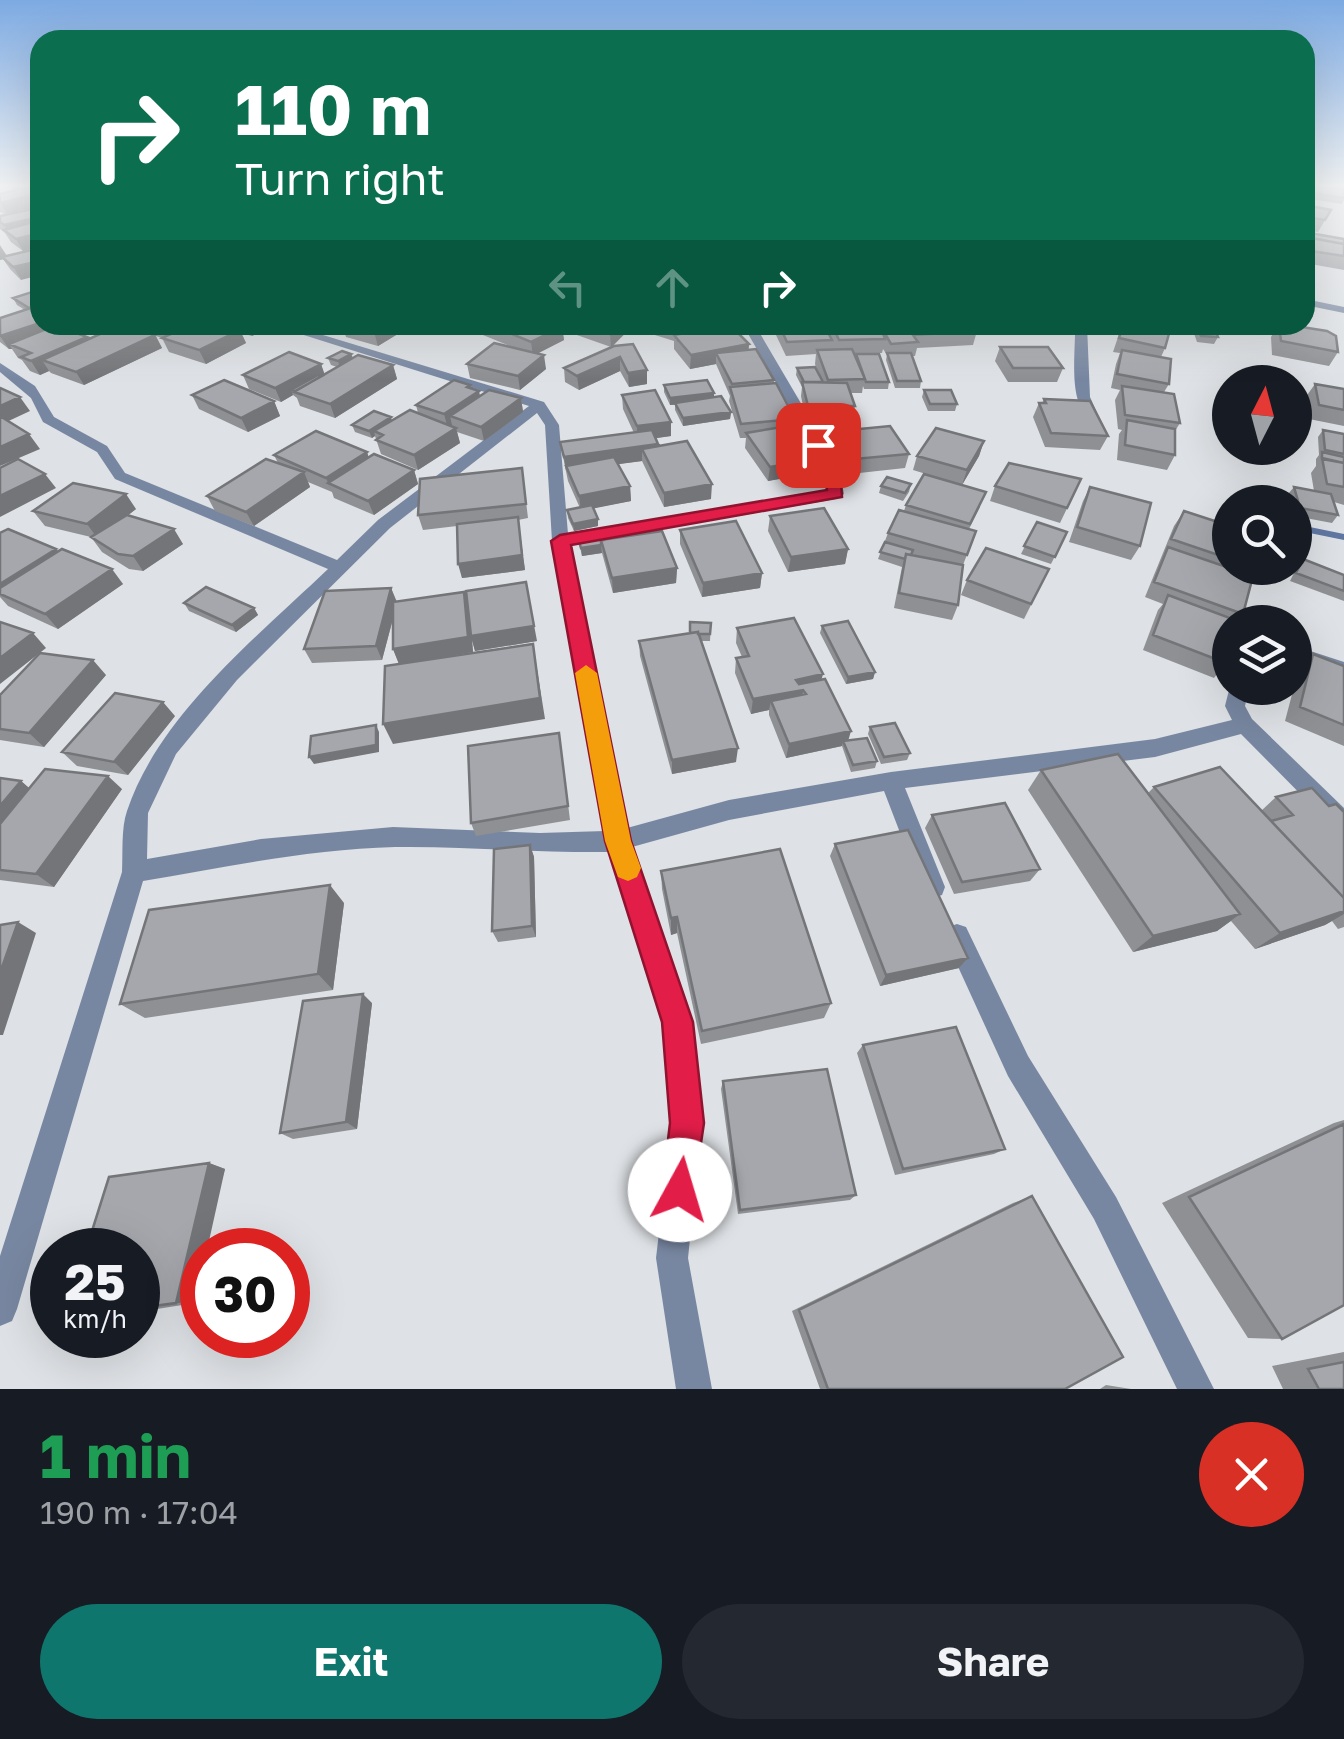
<!DOCTYPE html>
<html lang="en">
<head>
<meta charset="utf-8">
<style>
  :root { --surface:#171b24; --page:#242831; --text:#f1f3f6; --muted:#9ea1a6; --accent:#0f766e }
  body { margin:0; font-family:"Golos Text",sans-serif; background:var(--page); color:var(--text); height:100vh; display:flex; flex-direction:column; font-size:38px; white-space:nowrap }
  * { box-sizing:border-box; margin:0 }
  p { font-size:32px; color:var(--muted) }
  .icon { flex:none; width:55px; height:55px; fill:none; stroke:currentColor; stroke-width:2; stroke-linecap:round; stroke-linejoin:round }
  .map { position:relative; height:1389px; overflow:hidden }
  .details { display:flex; flex-direction:column; background:var(--surface); flex:1 }
  .details>* { flex:none }
  .guide { position:absolute; left:30px; top:30px; width:1285px; height:305px; border-radius:30px; box-shadow:0 10px 40px #0002; background:#0b6e4f; color:#fff; overflow:hidden }
  .needle { width:65px; rotate:6deg }
  .controls { position:absolute; left:1212px; top:365px; display:grid; gap:20px }
  .controls a { display:grid; place-items:center; width:100px; height:100px; border-radius:50%; background:var(--surface); box-shadow:0 10px 40px #0002; font-size:50px }
  .speed { position:absolute; left:30px; top:1228px; display:flex; gap:20px; font-size:50px; font-weight:700; text-align:center }
  .speed>* { display:grid; place-content:center; width:130px; height:130px; border-radius:50%; background:var(--surface); box-shadow:0 10px 40px #0002; line-height:1 }
  .speed small { font-size:25px; font-weight:400 }
  .speed .limit { border:15px solid #d22; background:#fff; color:#111 }
  .pin { position:absolute; display:grid; place-items:center; width:85px; height:85px; color:#fff; margin:-42px; border-radius:20px; box-shadow:0 5px 15px #0006 }
  .me { position:absolute; width:110px; margin:-55px; rotate:6deg; stroke-linejoin:round; filter:drop-shadow(0 0 8px #0008) }
  .turn { display:flex; align-items:center; gap:35px; height:210px; padding:0 40px; font-size:45px }
  .turn .icon { width:130px; height:130px; stroke-width:2.5 }
  .turn b { display:block; font-size:70px; line-height:85px }
  .lanes { display:flex; align-items:center; height:95px; padding:0 40px; background:#0003; justify-content:center; gap:50px; direction:ltr }
  .lanes .off { opacity:.35 }
  .round { display:grid; place-items:center; flex:none; width:105px; height:105px; border-radius:52px; background:var(--page) }
  .head { display:flex; align-items:center; justify-content:space-between; height:170px; padding:0 40px }
  h1 { font-size:60px; font-weight:700; line-height:75px; color:#1e9e55 }
  .cta { display:flex; gap:20px; margin-top:auto; padding:20px 40px }
  .cta a { flex:1; height:115px; border-radius:60px; background:var(--accent); color:#fff; font-size:40px; font-weight:700; line-height:115px; text-align:center }
  .cta a+a { background:var(--page); color:var(--text) }
  .map>svg:first-child { display:block }
  .lines { fill:none; stroke-linecap:round; stroke-linejoin:round }
  .stream { fill:#6077a3; fill-rule:evenodd }
  .street { fill:#7887a1; fill-rule:evenodd }
  .wall { fill:#8e9094 }
  .shaded-wall { fill:#747578 }
  .building { fill:#a5a7ac; stroke:#747578; stroke-width:2.5 }
  .route { fill:#e11d48; stroke:#92132f; stroke-width:2.5 }
  .slow { fill:#f59e0b }
</style>
</head>
<body>
<div class="map">
<svg width="1344" height="1389" viewBox="0 0 1344 1389">
  <rect width="100%" height="100%" fill="#dee1e5"/>
  <g class="lines">
    <path class="stream" d="M1230 510V516L1222 513 1223 511Z
      M1295 524 1344 534V540L1295 530Z"/>
    <path class="street" d="M1305 185H1344V189H1305Z
      M1305 299 1344 307V313L1305 305Z
      M272 325H290L544 402 559 425 568 534 828 491 825 468 743 325H755L839 468 844 494 836 499 569 545 627 828 729 800 891 772 1155 739 1232 720 1225 706 1230 686 1249 688 1245 706 1252 719 1344 808V833L1336 830 1241 734 1155 757 905 788 945 887 942 895 933 898 924 895 884 791 729 820 632 847 692 1022 702 1123 688 1258 712 1389H676L656 1258 672 1123 664 1022 610 852C538 853 466 846 395 847 311 849 226 867 143 881L17 1309 12 1321 0 1326V1256L122 872C123 853 121 828 127 811 159 715 257 637 328 569L115 479 97 452 43 422 31 398 0 372V363L35 386 54 417 107 446 125 473 337 560 378 520 529 406ZM537 413 545 425 552 541 605 831 540 833 393 827 261 839 147 859 148 813 176 754 237 680 390 528Z
      M1075 325H1087L1090 397 1098 415 1091 419C1067 405 1076 351 1075 325Z
      M1295 646 1344 662V676L1295 660Z
      M957 924 966 927 1028 1056 1116 1197 1214 1389H1177L1094 1219 1008 1076 944 936 948 927Z"/>
  </g>
  <path class="wall" d="M11 185H40V189L35 190 40 191V206L27 210 40 213V247L23 251 11 242 5 233 0 229V216L7 215 0 212V194L16 190 13 189Z
    M1310 185 1344 189V200L1342 204 1310 199 1306 205 1331 210 1318 232 1305 230V188H1308Z
    M1310 233 1344 239V270L1305 263 1306 239Z
    M0 245 7 256 21 280 10 269 3 259 0 260Z
    M40 294V325H83L68 330 88 339 146 332 142 325H265L266 329 252 336 241 333 246 343 206 364 169 352 162 338 156 336 162 348 84 385 51 373 49 371 40 375 30 371 22 360 18 358 12 349H9L0 342V318L25 310 17 305 13 298Z
    M342 325H405L406 329 378 346 346 337Z
    M454 325H565L562 327 564 340 537 353 546 369 520 390 470 378 467 364 515 348 478 333 477 327 469 332 454 327Z
    M573 325H633L612 347 647 384 629 387 620 371 579 390 565 382 564 368 611 347 574 334Z
    M642 325H700L690 333 717 328V325H745L744 331 737 333 749 344 748 350 774 380V383L795 419 794 425 820 458 818 472 768 481 745 448 746 438H740L729 401 730 396 716 364 690 369 674 349V341L642 331Z
    M776 325H972L977 331 973 345 917 348 915 356H912L921 381 920 388H895L886 360 887 355 883 349 882 353H853L855 358 856 354 889 382 888 389H864L863 386 862 393H851L855 406 852 420H806L801 396 802 387 796 375 797 368 818 373 815 364 816 354 786 356 775 333Z
    M1100 325H1147L1165 348 1161 357 1169 384 1164 392 1180 423 1175 431V455L1167 470 1117 460 1119 434 1122 430 1118 429 1115 400 1120 390 1111 388 1116 364 1120 353 1113 352 1120 331 1100 328Z
    M1191 325H1213L1218 337 1214 344 1197 342Z
    M1244 325H1278L1275 330Z
    M1278 325H1289L1338 352 1329 366 1272 355 1271 337Z
    M1000 347 1063 368 1057 382H1008L995 361Z
    M351 354 353 358 393 365 397 379 335 418 300 406 297 398 293 395 281 402 249 389 243 375 321 364 324 375 337 367 331 365 328 358Z
    M1315 384 1344 389V426L1309 419 1305 398Z
    M664 385 714 397 731 412 730 419 683 426 675 410V405H670L664 392Z
    M471 389 480 396 521 398 523 412 484 441 457 432 460 443 418 470 381 454 375 436 372 438 355 432 352 425 392 420 418 413 416 405Z
    M924 390 957 404 955 411H928L922 397Z
    M192 395 274 401 280 416 248 432 199 409Z
    M622 395 671 436 655 438 658 446 711 499 664 507 642 461 618 464 630 486 631 501 593 508 598 519V526L574 531 568 518 567 510 580 508 568 481 560 442 634 433 623 409Z
    M1044 399 1108 436 1100 450 1045 447 1033 417 1039 403H1042Z
    M1323 430 1344 434V505L1334 502 1338 515 1332 523 1295 516V502H1290L1288 494 1294 487 1314 491 1311 473 1316 466V459L1319 455 1318 437Z
    M828 432 909 454 905 468 841 475 825 446Z
    M984 441 979 456 962 485 913 470 917 456Z
    M367 452 368 457 414 470 418 484 374 515 334 498 332 492 308 482 310 487 254 526 215 511 207 496 278 463 274 455Z
    M522 468 528 518 518 520 525 570 462 578 457 526 423 530 418 515Z
    M1081 479 1060 523 990 501 995 486Z
    M911 484 909 492 903 501 879 493 881 486Z
    M1090 487 1140 546 1131 560 1069 542 1083 501Z
    M906 505 980 507 969 529 976 531 963 565 958 605 952 620 894 608 902 567 878 559 888 533 904 511Z
    M136 509 128 515 183 544 143 571 129 569 102 552 91 537 45 526 33 511Z
    M1184 511 1230 526V568H1255L1249 575 1243 614 1238 620 1226 663 1214 678 1143 650 1158 610 1163 604 1145 597 1174 526Z
    M770 516 848 549 845 564 788 572 768 531Z
    M1037 522 1067 532 1051 564 1021 554Z
    M680 530 762 573 760 588 702 597 680 544Z
    M0 533 56 549 58 551 123 584 58 629 8 606 0 597Z
    M578 538 603 540 677 568 676 583 613 593 602 553 582 556Z
    M1303 559 1344 575V601L1290 581 1297 567Z
    M1049 569 1024 619 961 595 967 580Z
    M391 588 397 602 468 603 537 641 475 651 472 640 473 652 399 664 393 649V619L382 660 312 663 304 649Z
    M184 603 254 608 258 615 236 632 189 611Z
    M711 623 710 641H701L736 762 672 774 640 656 639 641 690 633Z
    M822 626 875 672 873 679 846 684 820 633Z
    M737 628 821 680 848 740 877 761 875 768 851 772 842 746 786 758 769 715V710L751 714 735 673 736 658 742 657 736 643Z
    M1313 654 1344 666V746L1285 721 1299 668Z
    M106 675 44 747 0 740V695Z
    M175 716 128 775 77 766 62 752Z
    M870 727 910 753 907 760 881 764 868 734Z
    M561 747 570 820 476 836 471 823Z
    M1041 770 1148 793 1154 787 1261 811 1276 797 1329 806 1344 812V927L1338 929 1332 921 1325 925 1255 949 1231 921 1217 931 1133 952 1028 790Z
    M0 778 21 781 29 788 122 789 54 887 0 880Z
    M932 815 1040 869 1030 881 954 894 925 828Z
    M835 844 968 958 959 968 880 986 830 856Z
    M530 845 534 857 536 937 498 942 492 931Z
    M661 871 831 1003 824 1018 701 1044 677 933 671 935 662 889Z
    M344 903 333 990 145 1018 120 1004Z
    M372 1003 357 1129 293 1139 280 1133Z
    M863 1045 1005 1149 994 1154 895 1175 857 1053Z
    M723 1081 856 1195 850 1200 738 1214 721 1089Z
    M1344 1120V1305L1282 1339 1248 1338 1162 1203 1334 1123Z
    M209 1163 225 1169 202 1250V1269L195 1303 138 1312V1250Z
    M1032 1196 1065 1389H820L792 1311 1013 1203Z
    M1344 1352V1389H1283L1272 1366Z
    M1106 1385 1131 1389H1100Z"/>
  <path class="shaded-wall" d="M31 185H40V189L27 193 24 187Z
    M40 193V206L8 215 1 204Z
    M40 217V230L10 235 4 225Z
    M40 233V247L23 251 16 239Z
    M0 246 8 258 0 260Z
    M40 261V275L21 280 13 267Z
    M40 323V325H83L16 347 9 344 12 349H9L0 336Z
    M178 325H213L176 343 169 329Z
    M258 325H265L266 329 252 336 249 329Z
    M386 325H405L406 329 378 346 374 332Z
    M468 325H477V327L469 332Z
    M562 325H565L562 327 564 340 533 356 531 342 562 327Z
    M620 325H633V326L611 347 610 334Z
    M682 325H700L677 342V328Z
    M745 325 744 331 723 335V328Z
    M240 330 246 343 206 364 199 350Z
    M155 335 162 348 84 385 76 372Z
    M87 337 96 351 42 360 49 371 40 375 31 361Z
    M749 344 748 358 716 353V364L690 369 691 355Z
    M351 354 354 361 340 368 338 361Z
    M544 355 546 369 520 390 518 376Z
    M620 357V371L579 390 577 376Z
    M321 364 326 378 291 390 293 395 281 402 275 388Z
    M393 365 397 379 335 418 330 404Z
    M647 370V384L629 387 628 373Z
    M470 385 473 395 479 391 482 405 450 416 452 425 448 429 444 414Z
    M714 393V400L670 405V398Z
    M20 397 30 411 0 425V406Z
    M521 398 523 412 484 441 481 427Z
    M274 401 280 416 248 432 241 418Z
    M731 412 730 419 683 426V418Z
    M391 417 393 424 374 431 375 436 372 438 369 431Z
    M671 422V436L637 441V426Z
    M456 428 460 443 418 470 414 455Z
    M29 434 40 449 0 466V447Z
    M984 441 979 456 962 485 967 470Z
    M658 444V459L642 449V461L568 471 566 466V471L564 457Z
    M367 452 372 467 328 483 332 492 326 478Z
    M820 458 818 472 768 481 770 467Z
    M414 470 418 484 374 515 368 501Z
    M304 472 310 487 254 526 246 512Z
    M45 474 56 488 0 517V496Z
    M712 484 711 499 664 507V493Z
    M630 486 631 501 581 511 579 496Z
    M126 494 136 509 98 539 87 524Z
    M518 517 525 570 462 578 458 564Z
    M598 519V526L574 531 573 524Z
    M174 529 183 544 143 571 133 556Z
    M601 545 602 553 582 556 581 548Z
    M56 549 68 564 0 588V584Z
    M848 549 845 564 788 572 791 557Z
    M677 568 676 583 613 593 612 578Z
    M112 569 123 584 58 629 45 614Z
    M762 573 760 588 702 597 703 583Z
    M526 582 537 641 475 651 472 640 473 652 399 664 393 649 464 592 469 607Z
    M391 588 397 603 382 660 376 646Z
    M254 608 258 615 236 632 232 625Z
    M33 633 46 648 0 684V658Z
    M533 644 545 719 393 744 383 724Z
    M93 660 106 675 44 747 29 733Z
    M875 672 873 679 846 684 848 677Z
    M823 674 819 689 803 692 800 704 771 701 769 710 751 714 753 699 796 680Z
    M163 702 175 716 128 775 114 762Z
    M376 725 379 732V752L314 764 309 757Z
    M851 731 847 745 843 741 842 746 786 758 789 744Z
    M738 748 736 762 672 774V760Z
    M108 776 122 789 54 887 36 874Z
    M21 781 37 795 0 850V806Z
    M530 845 534 857 536 937 532 926Z
    M330 885 344 903 333 990 318 974Z
    M1344 911V914L1325 925 1255 949 1280 933Z
    M1240 914 1217 931 1133 952 1153 936Z
    M677 917V933L671 935V918Z
    M18 922 36 933 3 1035H0V973Z
    M968 958 959 968 880 986 886 975Z
    M363 994 372 1003 357 1129 346 1122Z
    M209 1163 225 1169 207 1250H202V1269L195 1303H176Z"/>
  <path class="building" d="M1310 185 1344 189V198L1312 193 1313 189H1309Z
    M27 187 40 193 0 203V194Z
    M1305 188 1313 189 1310 199 1305 198Z
    M1305 205 1331 210 1325 220 1305 217Z
    M33 209 40 213V217L4 225 0 222V216Z
    M40 220V233L16 239 4 230Z
    M1310 233 1344 239V244L1311 238 1309 241Z
    M1311 238 1344 244V256L1311 251Z
    M40 248V261L13 267 2 257Z
    M35 291 40 294V305L29 308 13 298Z
    M40 305V323L0 336V318Z
    M56 325 87 337 31 361 21 357 31 353 9 344Z
    M120 325H125L155 335 76 372 42 360Z
    M156 325H178L169 329Z
    M190 325H223L240 330 199 350 162 338Z
    M235 325H258L249 329Z
    M347 325H386L374 332Z
    M490 325H558L562 327 531 342Z
    M584 325H620L610 334Z
    M730 325 749 344 691 355 674 335Z
    M779 325H824L832 340 787 342Z
    M832 325H972L977 331 913 335 918 342 891 344 880 325 885 339 839 340Z
    M1123 325H1147L1170 330 1165 348 1119 338Z
    M1197 325H1213L1218 337 1201 336Z
    M1279 325H1289L1327 331 1336 336 1338 352 1281 341Z
    M494 343 544 355 518 376 467 364Z
    M633 344 647 370 628 373 620 357 577 376 564 368 614 346Z
    M1000 347H1048L1063 368H1013Z
    M756 349 774 380 732 384 716 353Z
    M852 349 865 379 828 380 817 350Z
    M1122 350 1171 359 1169 384 1117 374Z
    M342 351 351 354 338 361 328 358Z
    M289 352 321 364 275 388 243 375Z
    M887 353H911L921 381H897Z
    M856 354H879L889 382H866Z
    M358 355 393 365 330 404 294 392Z
    M815 367 823 382H804L797 368Z
    M318 375 322 376 295 391 291 390Z
    M224 380 274 401 241 418 192 395Z
    M454 380 470 385 467 387 479 391 444 414 416 405Z
    M707 380 714 393 670 398 664 385Z
    M802 382 847 383 855 406H808Z
    M776 383 795 419 741 424 730 387Z
    M1315 384 1344 389V410L1319 405Z
    M1122 386 1174 394 1180 423 1125 415Z
    M0 388 20 397 0 406Z
    M489 390 521 398 481 427 450 416Z
    M655 390 671 422 637 426 622 395Z
    M924 390H951L957 404H930Z
    M721 396 731 412 683 418 675 403Z
    M1044 399 1090 401 1108 436 1051 433 1039 403H1046Z
    M410 410 456 428 414 455 376 440 383 435 374 431Z
    M374 411 391 417 369 431 352 425Z
    M0 416 29 434 0 447Z
    M1127 420 1175 429V455L1125 445Z
    M794 425 820 458 770 467 746 433Z
    M890 426 909 454 844 460 828 432Z
    M936 428 984 441 967 470 917 456Z
    M652 430 658 444 564 457 560 442Z
    M1323 430 1344 434V454L1325 450Z
    M316 431 367 452 326 478 274 455Z
    M687 441 712 484 664 493 642 449Z
    M1322 452 1344 457V463L1322 459Z
    M374 454 414 470 368 501 328 483Z
    M614 457 630 486 579 496 566 466Z
    M1322 458 1344 463V487L1327 484Z
    M18 459 45 474 0 496V468Z
    M266 459 304 472 246 512 207 496Z
    M1009 463 1081 479 1067 508 995 486Z
    M522 468 526 504 418 515 420 479Z
    M924 474 986 492 970 524 906 505Z
    M887 477 911 484 905 493 881 486Z
    M73 483 126 494 87 524 33 511Z
    M1090 487 1151 503 1140 546 1077 527Z
    M1294 487 1331 494 1338 515 1300 508Z
    M592 505 598 519 573 524 567 510Z
    M824 508 848 549 791 557 770 516Z
    M899 510 976 531 967 555 888 533Z
    M1184 511 1230 526V559L1171 539Z
    M127 515 174 529 133 556 118 554 91 537Z
    M518 517 522 555 458 564 457 524Z
    M736 521 762 573 703 583 680 530Z
    M1037 522 1067 532 1055 557 1024 546Z
    M8 529 56 549 0 584V533Z
    M662 531 677 568 612 578 601 540Z
    M601 534 603 540H601V545L581 548 578 538Z
    M885 542 913 550 911 555 906 554 905 559 880 552Z
    M1168 547 1253 576 1243 614 1154 582Z
    M986 548 1049 569 1031 604 967 580Z
    M62 549 112 569 45 614 0 594V588Z
    M906 554 963 565 958 605 899 593Z
    M1303 559 1344 575V591L1296 573Z
    M526 582 534 626 471 636 466 591Z
    M206 587 254 608 232 625 184 603Z
    M391 588 376 646 304 649 325 591Z
    M464 592 468 637 393 649V602Z
    M1168 595 1238 621V622H1230V650L1226 663 1153 635Z
    M794 618 823 674 796 680 799 684 825 679 851 731 789 744 771 701 806 694 803 690 753 699 736 658 749 656 737 628Z
    M848 621 875 672 848 677 822 626Z
    M0 622 33 633 0 658Z
    M690 622 711 623 710 634H698V632L690 633Z
    M698 632 738 748 672 760 639 641Z
    M533 644 540 698 383 724 385 666Z
    M40 653 93 660 29 733 0 729V695Z
    M1313 654 1344 666V725L1300 707Z
    M115 693 163 702 114 762 62 752Z
    M895 723 910 753 884 757 870 727Z
    M376 725V745L309 757 311 736Z
    M559 733 568 806 471 823 468 746Z
    M867 738 877 761 853 765 843 741Z
    M1118 754 1240 914 1153 936 1041 770Z
    M1220 767 1344 898V911L1280 933 1154 787Z
    M45 769 108 776 36 874 0 870V824Z
    M0 778 21 781 0 806Z
    M1312 788 1329 806 1336 804 1344 812V898L1271 821 1293 815 1276 797Z
    M1005 803 1040 869 962 882 932 815Z
    M908 830 968 958 886 975 835 844Z
    M530 845 532 926 492 931 494 849Z
    M780 849 831 1003 702 1031 677 917 671 918 661 871Z
    M330 885 318 974 120 1004 149 910Z
    M18 922 0 973V925Z
    M363 994 346 1122 280 1133 303 1001Z
    M956 1027 1005 1149 903 1169 863 1045Z
    M827 1069 856 1195 740 1210 723 1081Z
    M1344 1124V1305L1282 1339 1189 1197Z
    M209 1163 176 1303 138 1308V1250H86L109 1177Z
    M1032 1196 1123 1357 1065 1389H828L799 1310Z
    M1344 1362V1389H1319L1308 1369Z"/>
  <linearGradient id="sky" x2="0" y2="1"><stop stop-color="#7daae2"/><stop offset="0.49" stop-color="#f0f2f3"/><stop offset="1" stop-color="#f0f2f3" stop-opacity="0"/></linearGradient>
  <rect width="1344" height="379" fill="url(#sky)"/>
  <path class="route" d="M818 440 824 442 840 468 842 497 571 545 631 841 693 1022 704 1123 692 1203 680 1208 667 1203 662 1190 670 1123 662 1022 605 841 551 541 560 535 827 490 823 468 810 445Z"/>
  <path class="slow" d="M586 665 597 673 631 841 641 868 637 877 628 881 618 877 605 841 575 673Z"/>
</svg>
<div class="controls">
<a><svg class="needle" viewBox="-14 -14 28 28"><path d="M0-13l5 13h-10z" fill="#e53935"/><path d="M0 13l5-13h-10z" fill="#9ea1a6"/></svg></a>
<a><svg class="icon" aria-label="search" viewBox="0 0 24 24"><circle cx="10" cy="10" r="6"/><path d="M15 15l6 6"/></svg></a>
<a><svg class="icon" aria-label="layers" viewBox="0 0 24 24"><path d="M12 4l9 5-9 5-9-5zM3 14l9 5 9-5"/></svg></a>
</div>
<div class="speed"><div>25<small>km/h</small></div><div class="limit">30</div></div>
<div class="pin" style="left:818px;top:445px;background:#d93025"><svg class="icon" aria-label="arrive" viewBox="0 0 24 24"><path d="M6 21V4h12l-3 4 3 4H6"/></svg></div>
<svg class="me" style="left:680px;top:1190px" viewBox="-20 -20 40 40"><circle r="19" fill="#fff"/><path d="M0-13L10 11 0 6-10 11z" fill="#e11d48"/></svg>
<div class="guide">
<div class="turn"><svg class="icon" aria-label="right" viewBox="0 0 24 24"><path d="M7 20v-9h11M14 6l5 5-5 5"/></svg><div><b>110 m</b>Turn right</div></div>
<div class="lanes"><svg class="icon off" aria-label="left" viewBox="0 0 24 24"><path d="M17 20v-9H6M10 6l-5 5 5 5"/></svg><svg class="icon off" aria-label="ahead" viewBox="0 0 24 24"><path d="M12 20V5M6 11l6-6 6 6"/></svg><svg class="icon" aria-label="right" viewBox="0 0 24 24"><path d="M7 20v-9h11M14 6l5 5-5 5"/></svg></div>
</div>
</div>
<section class="details">
<div class="head"><div><h1>1 min</h1><p>190 m · 17:04</p></div><a class="round" style="background:#d93025;color:#fff"><svg class="icon" aria-label="close" viewBox="0 0 24 24"><path d="M6 6l12 12M18 6L6 18"/></svg></a></div>
<div class="cta"><a>Exit</a><a>Share</a></div>
</section>
</body>
</html>
